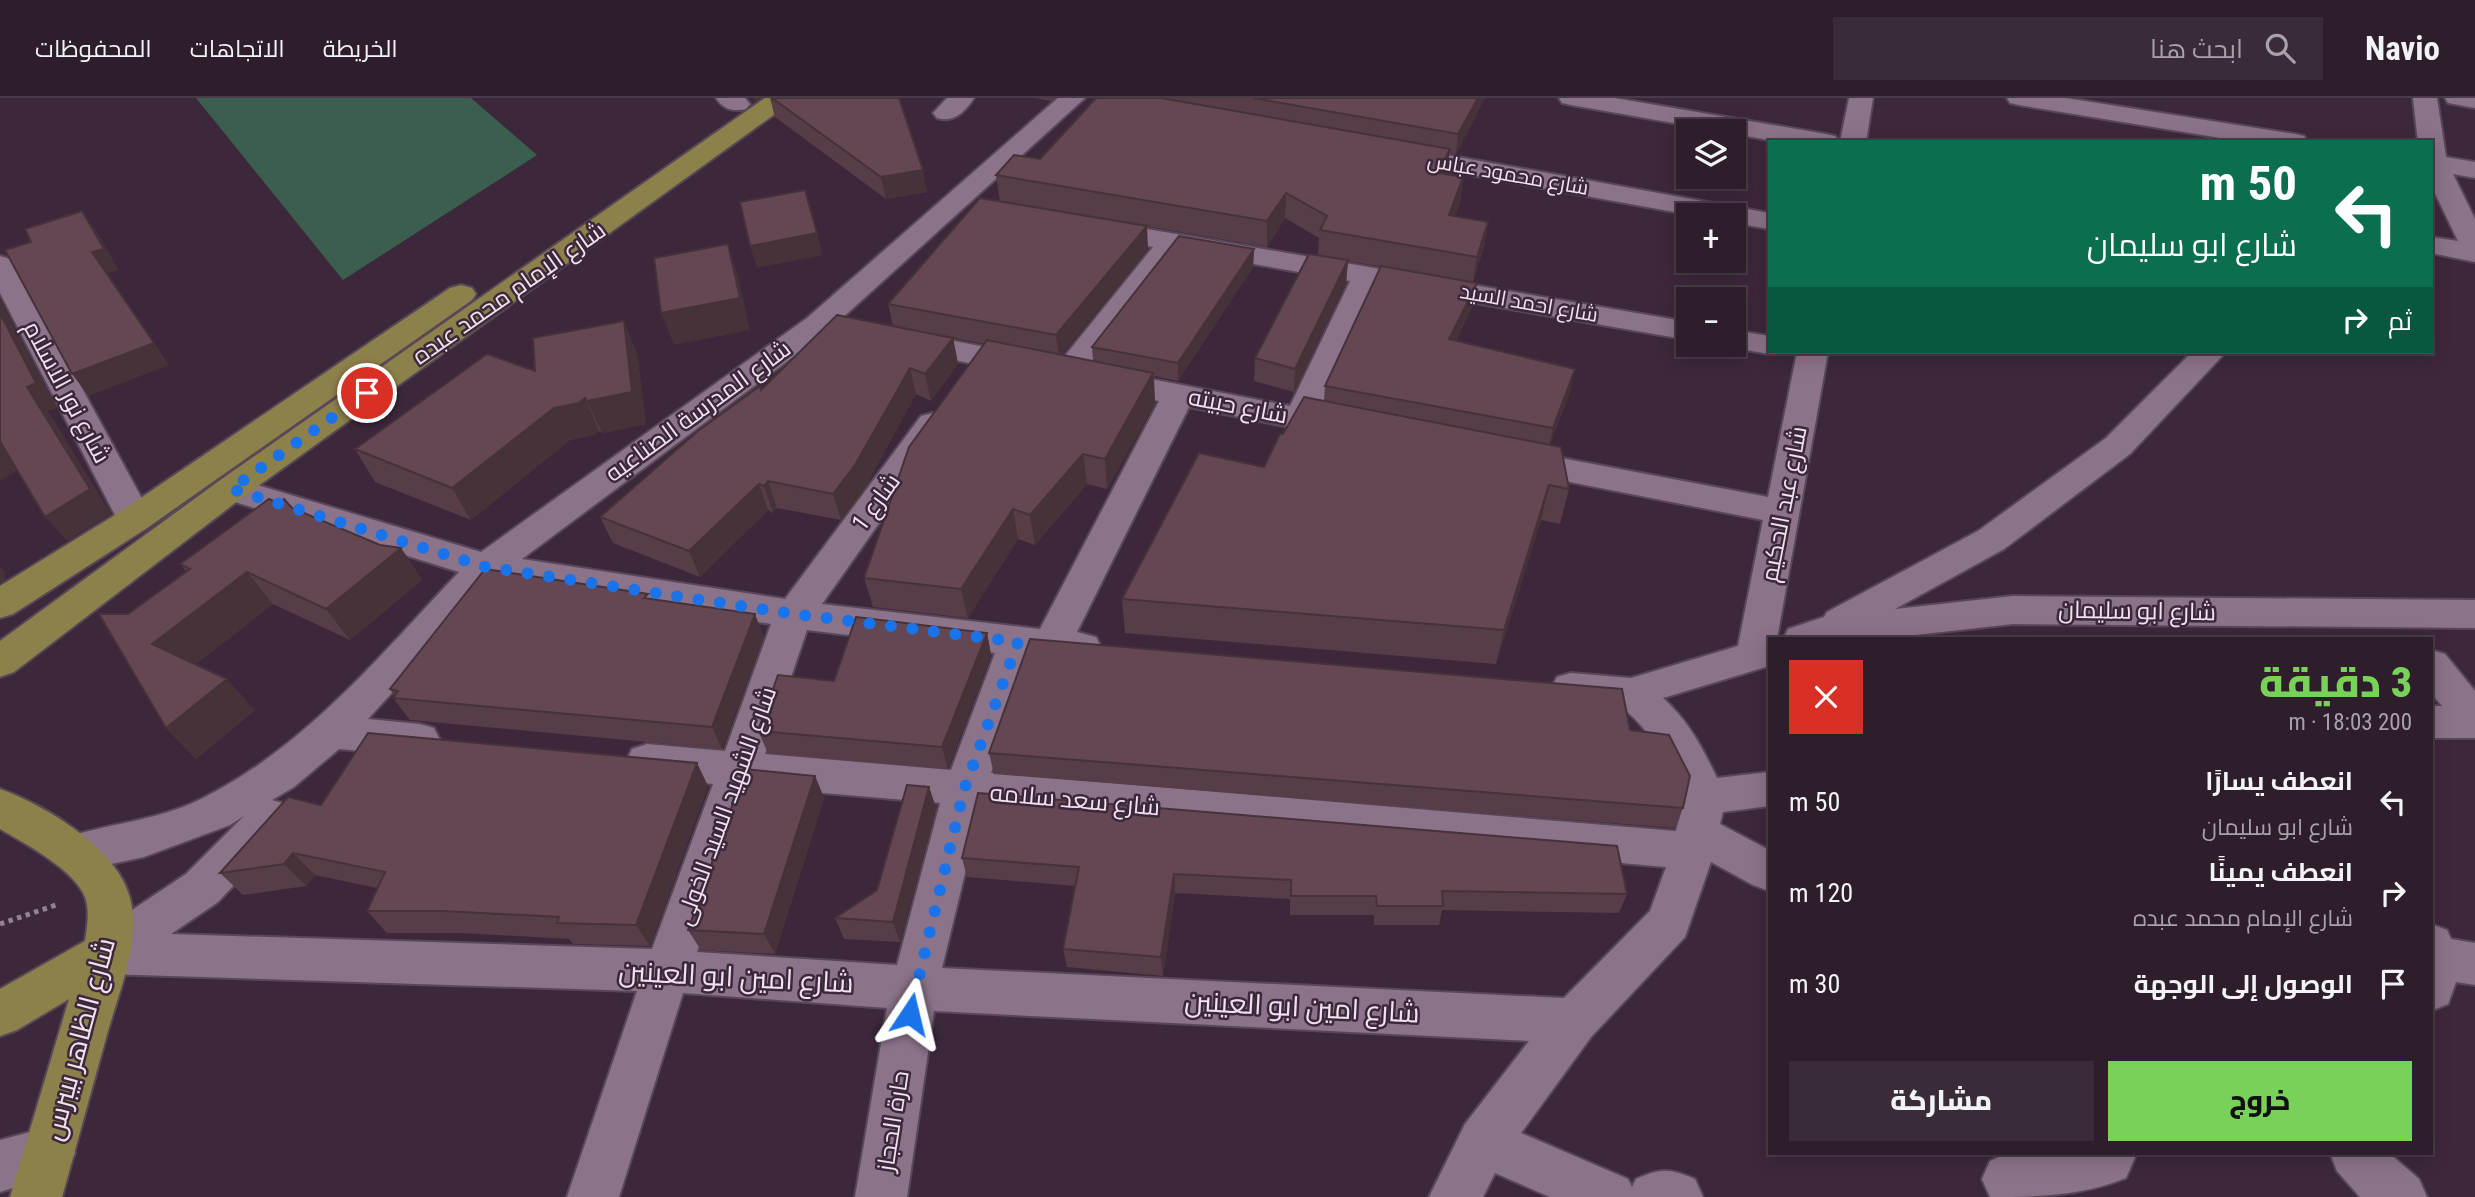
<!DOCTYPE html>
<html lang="ar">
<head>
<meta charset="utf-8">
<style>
  :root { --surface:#2e1e2c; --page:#3a2b38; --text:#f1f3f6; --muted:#a7a2a9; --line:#493c48; --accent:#78d158 }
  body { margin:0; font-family:"Roboto Condensed",Cairo,sans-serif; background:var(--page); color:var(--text); direction:rtl; height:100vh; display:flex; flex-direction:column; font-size:26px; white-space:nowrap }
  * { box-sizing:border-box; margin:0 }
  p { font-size:23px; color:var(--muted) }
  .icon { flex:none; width:38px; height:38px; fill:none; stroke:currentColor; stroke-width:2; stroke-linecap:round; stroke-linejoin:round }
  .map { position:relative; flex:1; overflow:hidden; direction:ltr }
  .panel { position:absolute; left:1768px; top:539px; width:665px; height:518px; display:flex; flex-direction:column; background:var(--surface); border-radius:0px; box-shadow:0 4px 18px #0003,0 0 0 2px var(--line); direction:rtl }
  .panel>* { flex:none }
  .banner { position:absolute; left:1768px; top:42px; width:665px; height:214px; border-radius:0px; box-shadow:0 4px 18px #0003,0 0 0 2px var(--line); direction:rtl; background:#0b6e4f; color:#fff; overflow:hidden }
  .buttons { position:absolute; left:1676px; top:21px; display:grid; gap:14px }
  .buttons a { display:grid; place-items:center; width:70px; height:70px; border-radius:0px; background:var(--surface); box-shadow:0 4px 18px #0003,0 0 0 2px var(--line); font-size:35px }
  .pin { position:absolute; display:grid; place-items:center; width:60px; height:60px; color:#fff; margin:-30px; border:4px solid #fff; border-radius:50%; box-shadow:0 2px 7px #0007 }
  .me { position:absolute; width:77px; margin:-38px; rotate:10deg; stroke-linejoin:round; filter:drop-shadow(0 0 5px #0008) }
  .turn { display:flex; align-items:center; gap:24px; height:147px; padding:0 21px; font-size:32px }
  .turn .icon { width:91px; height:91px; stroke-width:2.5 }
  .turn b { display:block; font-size:49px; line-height:60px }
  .then { display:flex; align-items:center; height:66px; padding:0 21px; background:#0003; gap:14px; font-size:26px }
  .round { display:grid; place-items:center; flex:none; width:74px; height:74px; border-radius:0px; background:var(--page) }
  .head { display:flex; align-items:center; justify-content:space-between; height:119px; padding:0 21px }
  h1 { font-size:42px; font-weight:800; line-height:52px; color:var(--accent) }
  .button { display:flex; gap:14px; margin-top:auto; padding:14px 21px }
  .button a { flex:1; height:80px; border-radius:0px; background:var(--accent); color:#111; font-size:28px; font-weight:800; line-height:80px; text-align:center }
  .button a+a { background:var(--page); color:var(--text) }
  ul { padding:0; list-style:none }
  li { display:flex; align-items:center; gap:21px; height:91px; padding:0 21px }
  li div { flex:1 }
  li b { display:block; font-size:26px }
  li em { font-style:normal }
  header { display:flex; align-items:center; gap:42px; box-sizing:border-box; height:98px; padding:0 35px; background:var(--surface); border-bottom:2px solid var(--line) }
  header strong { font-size:33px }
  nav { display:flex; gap:38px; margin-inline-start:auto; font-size:24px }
  .search { width:490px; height:63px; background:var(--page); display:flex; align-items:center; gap:18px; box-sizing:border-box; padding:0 24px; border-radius:0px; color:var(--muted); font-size:26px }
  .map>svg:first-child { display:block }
  .green { fill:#3c5e4f }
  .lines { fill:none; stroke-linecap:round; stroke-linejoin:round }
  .minor-casing { stroke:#584757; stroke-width:4 }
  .major-casing { stroke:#584757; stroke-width:4 }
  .path { stroke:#948292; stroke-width:5; stroke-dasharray:4.5 4.5; stroke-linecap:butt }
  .minor { fill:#8b7389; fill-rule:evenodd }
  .major { fill:#8d814b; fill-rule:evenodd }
  .wall { fill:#563d47 }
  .shaded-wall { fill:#463239 }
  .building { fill:#644752; stroke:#463239; stroke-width:2 }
  .route { stroke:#1a73e8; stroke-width:12; stroke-dasharray:0 21.6 }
  .labels { text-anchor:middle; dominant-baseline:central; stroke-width:5; stroke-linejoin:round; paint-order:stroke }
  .far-street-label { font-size:21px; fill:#f0e2ee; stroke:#3d283b }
  .street-label { font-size:24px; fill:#f0e2ee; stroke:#3d283b }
  .near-street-label { font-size:28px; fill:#f0e2ee; stroke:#3d283b }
</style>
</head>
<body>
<header>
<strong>Navio</strong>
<div class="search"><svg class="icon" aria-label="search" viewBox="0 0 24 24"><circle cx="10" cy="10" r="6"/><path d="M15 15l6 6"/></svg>ابحث هنا</div>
<nav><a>الخريطة</a><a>الاتجاهات</a><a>المحفوظات</a></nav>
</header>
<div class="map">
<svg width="2475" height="1099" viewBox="0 0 2475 1099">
  <rect width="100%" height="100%" fill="#3d283b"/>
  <path class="green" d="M196 0H471L537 57 343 182Z"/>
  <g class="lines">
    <g class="minor-casing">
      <path id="minor" d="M716 0H745L750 6 746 11C733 14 723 11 716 0Z
        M947 0H974C965 14 954 25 937 20L933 15Z
        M1058 0H1085L829 232 522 461 785 501 921 318 933 315 945 318 949 326 822 506 1040 531 1159 303 1094 289 1089 282 1094 275 1105 272 1290 308 1350 183 1180 153 1078 282 1067 285 1056 282 1051 275 1153 149 1085 136 1081 130 1085 124 1095 122 1689 224V242L1377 188 1320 314 1357 321 1362 329 1357 337 1345 340 1189 309 1077 534 1096 539 1101 549 1096 559 1082 564 1032 560 991 675 1676 733C1678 723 1683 712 1683 701 1684 683 1639 617 1621 610 1609 604 1575 607 1557 601L1551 590 1557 579 1571 575 1631 580 1738 548 1763 422 1514 373 1502 370 1497 362 1502 354 1514 351 1768 399 1797 254H1828L1777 541H1769V568L1663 600C1688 622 1703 651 1717 680L1769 674V708L1723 714 1720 726 1769 752V793L1753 787 1711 764 1685 839 1591 939 1521 1035 1628 1081 1632 1089 1636 1081C1661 1070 1669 1070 1695 1081L1703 1099H1550L1495 1075 1483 1099H1429L1465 1026 1529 943 934 913 907 1099H855L887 910 683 895 619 1099H567L637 893 106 876 90 870 83 855 90 840 186 776 244 718 230 727 144 759 74 774 59 768 52 755 59 742C106 725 155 724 201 701 306 649 380 557 459 474L219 399 214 391 219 383 231 379 481 454 807 220ZM494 483 771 526 725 653 647 646 632 651 626 663 632 675 647 680 713 686 652 851 171 836 218 804 286 732 292 719 286 706 272 702 294 689 339 651 420 658 434 654 440 642 434 630 420 626 368 621ZM807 532 995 555 951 672 765 656ZM753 689 940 705 897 867 697 854ZM981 709 1666 769 1650 813 1564 900 942 870Z
        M1559 0H1615L1826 36 1835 38 1839 44H1780L1734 36V33H1719L1571 7 1562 5Z
        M1849 0H1873L1866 44H1840Z
        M2007 0H2066L2295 36 2304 38 2308 44H2245L2019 7 2010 5Z
        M2413 0H2437L2446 59 2475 64V80L2453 76 2475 121V164L2431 155V139L2458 143 2431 87V44H2418Z
        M2445 0H2475V10L2448 5Z
        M1397 48 1769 115V131L1734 125V117H1691L1388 62 1384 56 1388 50Z
        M0 158 10 161 15 167 153 421 147 430 135 433 123 430 117 421 0 195Z
        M1734 232 1769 238V254H1780L1769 256 1723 248 1734 247Z
        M906 234 1028 257 1039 260 1044 267 1039 274 1028 277 895 250 891 243 895 236Z
        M2192 254H2226L2130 356 2004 451 1895 511 2013 498 2475 502V530L2013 526 1880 541H1783L1788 531 1824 519 1827 514 1978 433 2106 340Z
        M2431 552 2445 556 2475 593V640H2431V608H2442L2431 595Z
        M2431 826 2447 832 2451 841 2475 845V887L2456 884 2448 906 2431 913Z
        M49 1029 67 1037 75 1055 67 1073 0 1094V1042Z
        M2008 1055H2137L2126 1080C2082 1098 2036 1099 1990 1099L1982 1081 1990 1063Z
        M2330 1055H2389L2419 1081 2427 1099H2360L2337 1073Z"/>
    </g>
    <g class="major-casing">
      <path id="major" d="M765 0H793L790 5 243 399 14 574 0 579V543L219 383Z
        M461 187 472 190 476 196 472 202 147 430 13 516 0 520V488L123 412 450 190Z
        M0 691C45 707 118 751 130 800 142 844 117 898 106 940 91 993 77 1046 62 1099H10L69 901 17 932 0 938V891L85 843C87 830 90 812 85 799 75 772 24 745 0 731Z"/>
    </g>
    <path class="path" d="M0 826 59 806"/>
    <use href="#minor" class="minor"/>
    <use href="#major" class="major"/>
  </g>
  <path class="wall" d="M770 0H899L927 94 886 101 775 19Z
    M1036 0H1055L1051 3Z
    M1096 0H1485L1456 56 1449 55 1446 76 1463 79 1460 104 1455 118 1488 124 1484 149 1473 184V207L1456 243 1570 294 1550 346 1569 391 1560 426 1541 422 1496 566 1125 535 1122 501 1264 369 1283 336 1324 303 1325 288 1445 179 1348 163 1346 185 1294 294 1254 283 1255 260 1318 157 1319 140 1285 120 1267 149 1000 103 996 77 1040 61Z
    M1148 151 1061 257 1093 263 1092 249 1254 151 1253 169 1178 283 1154 278 1155 305 1107 391 1087 386 1035 447 1018 441 968 520 873 509 864 480 985 246 953 240 958 266 931 303 916 296 863 393 841 422 777 410 773 415 768 412 700 479 613 445 600 419 761 292 893 228 888 206Z
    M637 255 646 326 602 335 599 333 594 337 570 342 471 422 375 384 355 351 535 273Z
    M292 410 380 447 401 450 422 482 350 542 273 506 196 566 255 612 196 661 166 630 128 516 186 473 180 466Z
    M650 501 764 539 722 651 410 622 393 600 394 598 390 591Z
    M987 535 991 557 948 671 768 655 758 633 834 583Z
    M1630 632 1683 710 1674 730 994 676 989 655Z
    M815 678 824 700 775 856 701 852 688 832Z
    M708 688 650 848 573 846 569 841 462 835H387L367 813 377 790 315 777 306 788 243 797 220 775 321 707Z
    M929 689 936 710 900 844 844 841 835 820 877 792Z
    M962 760 1627 796 1619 815 1442 812 1439 827H1374V817H1290V801L1175 795 1163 878 1067 869 1063 851 1076 788 967 779Z"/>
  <path class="shaded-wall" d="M753 0H761L755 4Z
    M1478 0H1485L1456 56 1458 36Z
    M1450 51 1447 76 1438 75Z
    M923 72 927 94 886 101 881 79Z
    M1463 79 1460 104 1446 143 1449 117Z
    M1286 95 1285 120 1267 149V123Z
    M82 113 97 134 119 172 108 175 169 267 89 298 72 276 92 154Z
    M1488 124 1484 149 1473 184 1477 159Z
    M1147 128 1148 151 1059 260 1056 237Z
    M817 135 823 157 757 170 750 148Z
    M728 146 738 178 750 232 674 247 661 215Z
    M1254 151 1253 169 1178 283V265Z
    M1348 162 1346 185 1294 294 1295 271Z
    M1477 185 1473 207 1446 264 1449 241Z
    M0 201 57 310 48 313 111 416 67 443 45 419 27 289 0 215Z
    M624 223 637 255 646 326 602 335 587 303Z
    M953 240 958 266 931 303 925 276Z
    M910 270 916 296 863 393 841 422 833 396Z
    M1575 271 1570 294 1548 353 1553 330Z
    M1153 275 1155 305 1107 391 1105 361Z
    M585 300 599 333 594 337 570 342 471 422 452 390 554 310Z
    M0 345H1L23 369 0 383Z
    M1083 356 1087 386 1035 447 1030 417Z
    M768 383 777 410 773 415 764 388Z
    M759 386 768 412 700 479 689 453Z
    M1549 387 1541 422 1496 566 1504 532Z
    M1013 411 1018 441 968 520 961 491Z
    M401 450 422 482 350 542 326 511Z
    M0 469 5 474V482L0 486Z
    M247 474 273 506 181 578 152 546Z
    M755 516 764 539 722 651 712 629Z
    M987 535 991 557 948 671 942 649Z
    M227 581 255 612 196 661 166 630Z
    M697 665 708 688 650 848 636 827Z
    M815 678 824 700 775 856 764 836Z
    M929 689 936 710 900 844 893 824Z
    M293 755 315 777 306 788 284 766Z
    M1174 776 1175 795 1163 878 1161 859Z"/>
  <path class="building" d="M772 0H899L923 72 881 79Z
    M1096 0H1161L1450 51 1438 75 1463 79 1449 117 1488 124 1477 159 1320 132 1327 118 1286 95 1267 123 996 77 1014 57 1040 61Z
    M1253 0H1478L1458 36Z
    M805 92 817 135 750 148 740 104Z
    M980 100 1147 128 1056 237 888 206Z
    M82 113 104 151 92 154 154 245 72 276 5 152 31 144 25 131Z
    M1179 138 1254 151 1178 265 1092 249Z
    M728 146 740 200 661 215 654 160Z
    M1309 156 1348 162 1295 271 1255 260Z
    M1381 168 1477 185 1449 241 1575 271 1553 330 1325 288Z
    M0 215 36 285 27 289 90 391 45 419 1 345H0Z
    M837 217 953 240 925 276 910 270 855 367 833 396 768 383 764 388 759 386 689 453 600 419 698 333 760 288 761 292Z
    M624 223 632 294 587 303 585 300 579 305 554 310 452 390 355 351 487 256 535 273 533 240Z
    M987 242 1153 275 1105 361 1083 356 1030 417 1013 411 961 491 864 480 909 349Z
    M1304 299 1561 349 1569 391 1549 387 1504 532 1122 501 1199 355 1264 369 1280 336H1283Z
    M269 401 278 405 284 401 292 410 380 447 401 450 326 511 247 474 152 546 227 581 166 630 99 516H128L190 471 180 466Z
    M485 471 648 496 644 500 755 516 712 629 393 600 398 593 390 591Z
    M856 519 987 535 942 649 758 633 778 577 834 583Z
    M1030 541 1622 591 1630 632 1669 637 1690 678 1683 710 989 655Z
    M368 635 697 665 636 827 557 825 559 819 443 813H367L385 774 293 755 284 766 220 775 288 699 321 707Z
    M745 671 815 678 764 836 688 832Z
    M907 687 929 689 893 824 835 820 877 792Z
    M978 695 1617 748 1627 796 1442 793 1443 808H1377L1376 798H1291V782L1174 776 1161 859 1063 851 1079 769 962 760Z"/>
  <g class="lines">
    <path class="route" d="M367 295 231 391 486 469 794 516 1018 544 964 692 910 916"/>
  </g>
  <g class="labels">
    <g class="far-street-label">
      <text transform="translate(1508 76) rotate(10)">شارع محمود عباس</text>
      <text transform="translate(1529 205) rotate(10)">شارع احمد السيد</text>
    </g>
    <g class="street-label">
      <text transform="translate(509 195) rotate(-35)">شارع الإمام محمد عبده</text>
      <text transform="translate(67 294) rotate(62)">شارع نور الاسلام</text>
      <text transform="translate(1238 308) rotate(11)">شارع حبيته</text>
      <text transform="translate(698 313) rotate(-36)">شارع المدرسة الصناعيه</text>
      <text transform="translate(876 404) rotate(-54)">شارع 1</text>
      <text transform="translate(1784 406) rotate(-79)">شارع عبد الحكيم</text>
      <text transform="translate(2137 513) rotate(1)">شارع ابو سليمان</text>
      <text transform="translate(1075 702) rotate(5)">شارع سعد سلامه</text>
      <text transform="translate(726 708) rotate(-70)">شارع الشهيد السيد الخولى</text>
      <text transform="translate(893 1023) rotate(-81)">حارة الحجاز</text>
    </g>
    <g class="near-street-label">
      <text transform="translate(736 879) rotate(3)">شارع امين ابو العينين</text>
      <text transform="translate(1302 909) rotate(3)">شارع امين ابو العينين</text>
      <text transform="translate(79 941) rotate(-75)">شارع الظاهر بيبرس</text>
    </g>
  </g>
</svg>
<div class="buttons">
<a><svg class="icon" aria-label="layers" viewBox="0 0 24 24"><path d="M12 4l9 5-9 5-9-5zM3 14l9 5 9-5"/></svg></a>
<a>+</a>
<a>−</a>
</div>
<div class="pin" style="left:367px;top:295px;background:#d93025"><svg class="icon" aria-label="arrive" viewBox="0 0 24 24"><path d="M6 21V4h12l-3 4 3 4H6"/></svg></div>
<svg class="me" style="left:910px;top:916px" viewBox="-20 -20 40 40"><path d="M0-17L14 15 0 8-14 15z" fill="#1a73e8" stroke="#fff" stroke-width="4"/></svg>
<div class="banner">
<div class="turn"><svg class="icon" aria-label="left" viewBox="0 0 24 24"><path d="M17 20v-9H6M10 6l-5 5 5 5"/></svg><div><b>50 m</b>شارع ابو سليمان</div></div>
<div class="then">ثم<svg class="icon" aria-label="right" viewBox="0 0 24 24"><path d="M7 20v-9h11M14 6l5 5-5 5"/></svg></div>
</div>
<section class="panel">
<div class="head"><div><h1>3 دقيقة</h1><p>200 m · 18:03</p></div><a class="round" style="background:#d93025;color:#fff"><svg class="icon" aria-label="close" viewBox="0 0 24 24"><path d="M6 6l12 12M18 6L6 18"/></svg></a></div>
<ul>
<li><svg class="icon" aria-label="left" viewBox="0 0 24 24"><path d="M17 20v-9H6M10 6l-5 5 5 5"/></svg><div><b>انعطف يسارًا</b><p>شارع ابو سليمان</p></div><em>50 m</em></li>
<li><svg class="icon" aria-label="right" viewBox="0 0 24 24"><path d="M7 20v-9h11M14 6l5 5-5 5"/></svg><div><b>انعطف يمينًا</b><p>شارع الإمام محمد عبده</p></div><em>120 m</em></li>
<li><svg class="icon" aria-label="arrive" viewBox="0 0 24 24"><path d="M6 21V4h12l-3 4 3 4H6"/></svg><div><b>الوصول إلى الوجهة</b></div><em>30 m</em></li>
</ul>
<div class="button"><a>خروج</a><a>مشاركة</a></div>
</section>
</div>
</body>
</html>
